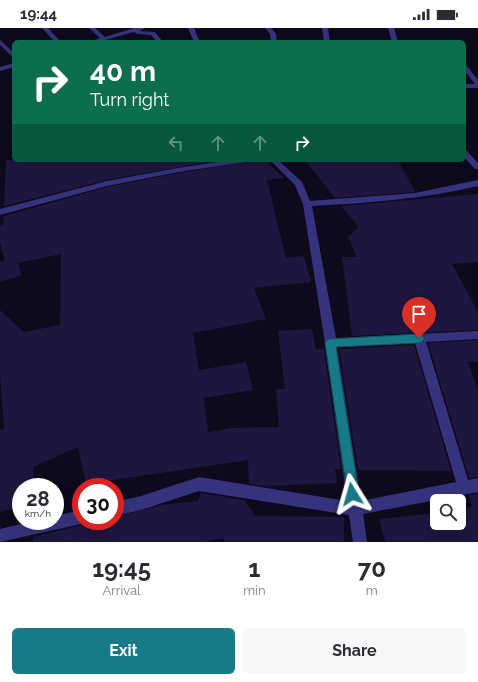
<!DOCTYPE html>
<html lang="en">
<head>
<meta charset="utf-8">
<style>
  :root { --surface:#fff; --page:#f7f7f7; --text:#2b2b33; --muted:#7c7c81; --accent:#187988 }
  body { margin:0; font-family:Raleway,sans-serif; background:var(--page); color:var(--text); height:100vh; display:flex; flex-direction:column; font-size:15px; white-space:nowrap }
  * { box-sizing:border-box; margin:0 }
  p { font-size:13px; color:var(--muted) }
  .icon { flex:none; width:22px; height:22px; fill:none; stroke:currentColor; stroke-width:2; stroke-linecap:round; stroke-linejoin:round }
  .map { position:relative; height:514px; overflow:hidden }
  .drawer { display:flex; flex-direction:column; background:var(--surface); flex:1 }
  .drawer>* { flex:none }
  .guide { position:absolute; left:12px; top:12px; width:454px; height:122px; border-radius:6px; box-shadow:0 4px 16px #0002; background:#0b6e4f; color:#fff; overflow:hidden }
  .buttons { position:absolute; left:430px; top:466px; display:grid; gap:8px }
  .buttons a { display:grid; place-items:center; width:36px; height:36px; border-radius:6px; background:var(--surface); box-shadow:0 4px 16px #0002; font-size:20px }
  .speed { position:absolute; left:12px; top:450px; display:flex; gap:8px; font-size:20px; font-weight:700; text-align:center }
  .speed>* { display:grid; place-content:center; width:52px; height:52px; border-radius:50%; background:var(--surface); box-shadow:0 4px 16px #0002; line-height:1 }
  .speed small { font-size:10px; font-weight:400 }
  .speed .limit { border:6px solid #d22; background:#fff; color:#111 }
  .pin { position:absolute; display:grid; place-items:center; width:34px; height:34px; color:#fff; margin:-41px -17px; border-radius:50% 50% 50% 0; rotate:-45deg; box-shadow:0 0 4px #0007 }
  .pin .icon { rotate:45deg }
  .me { position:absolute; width:44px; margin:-22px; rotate:352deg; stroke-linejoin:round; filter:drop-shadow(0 0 3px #0008) }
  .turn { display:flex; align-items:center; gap:14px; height:84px; padding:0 12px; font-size:18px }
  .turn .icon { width:52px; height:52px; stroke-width:2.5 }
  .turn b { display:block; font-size:28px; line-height:34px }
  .lanes { display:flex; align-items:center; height:38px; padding:0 12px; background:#0003; justify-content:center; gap:20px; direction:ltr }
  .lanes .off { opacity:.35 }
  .eta { display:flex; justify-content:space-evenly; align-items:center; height:68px; text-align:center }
  .eta b { font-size:24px; font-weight:700; line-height:28px }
  .button { display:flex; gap:8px; margin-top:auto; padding:8px 12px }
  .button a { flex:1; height:46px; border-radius:6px; background:var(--accent); color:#fff; font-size:16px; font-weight:700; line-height:46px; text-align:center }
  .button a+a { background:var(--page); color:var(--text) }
  .status { display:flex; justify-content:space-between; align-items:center; height:28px; padding:0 20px; background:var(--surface); direction:ltr }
  .status svg { height:11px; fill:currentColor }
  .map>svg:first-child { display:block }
  .building { fill:#1e163e }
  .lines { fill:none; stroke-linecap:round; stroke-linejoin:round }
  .minor { fill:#36337e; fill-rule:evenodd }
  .route { fill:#187988; stroke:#104f58 }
</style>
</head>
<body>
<div class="status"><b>19:44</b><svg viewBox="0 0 49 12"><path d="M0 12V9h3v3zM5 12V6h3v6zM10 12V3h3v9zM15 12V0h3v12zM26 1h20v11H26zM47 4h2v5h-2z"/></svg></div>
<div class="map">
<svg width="478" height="514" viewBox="0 0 478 514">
  <rect width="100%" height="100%" fill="#0d0a1c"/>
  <path class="building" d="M6 132H220L107 152 4 178Z
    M305 132H398L415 164 335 170Z
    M248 134H267L284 150 267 152 286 230 304 228 311 254 254 260 266 291 193 305 199 342 246 334 253 362 204 370 208 404 232 400 279 399 276 361H285L278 303 312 301 316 321H324L341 441H335L337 455 263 458 249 456 248 432 86 456 78 419 33 439 34 459H21V479L0 484V402L4 401 0 345V282L24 304 60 297 61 226 18 235 22 247 0 254V234L5 233 0 215V198L3 197 4 188 107 159 178 145Z
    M478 166V234L452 236 478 284V302L352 308 342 229H357L348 209 359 199 341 178Z
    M478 312V334H468L478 362V449L469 450 428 315Z
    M414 317 451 443 358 442 339 321Z
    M201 465 244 472 255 488 344 489V514H224V510L203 514H33V509L81 497 91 493H115V489L162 477 198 473Z
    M478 466V514H385L379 491 437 485V495H459V481L472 478 468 467Z"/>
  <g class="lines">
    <path class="minor" d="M42 0H48L61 14H55Z
      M89 0H95L105 9 134 0H145L139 3 155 4 163 14H157L151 7 137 6 134 4 98 14H89L100 10Z
      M188 0H194L200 14H194Z
      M265 0H271L276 6 277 14H271L270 6Z
      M322 0H328L330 14H324Z
      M388 0H394L398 14H392Z
      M0 12 14 25V30L0 17Z
      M14 35V39L0 43V39Z
      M464 36 466 37 478 52V60H464V56H475L464 42Z
      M464 123H467L478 135V141H475L464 129Z
      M230 132H250L246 134 178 144 107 158 0 187V181L107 153 178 140Z
      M270 132H278L302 154 310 173 415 165 478 152V158C423 171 368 175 312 178L336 310 478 303V311L426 314 468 452 478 450V464L363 486 367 514H353L349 487 199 463 141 482 115 488V474L141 468 199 449 347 473 325 315 303 176 295 157ZM415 315 456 454 361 473 337 319Z
      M81 482V493H86L81 496 0 514V501L33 493H55V488Z"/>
  </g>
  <path class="route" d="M419 306 423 307 424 310 423 313 419 315 336 319 359 466 357 470 352 472 348 470 325 315 327 312 330 311Z"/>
</svg>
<div class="buttons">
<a><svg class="icon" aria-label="search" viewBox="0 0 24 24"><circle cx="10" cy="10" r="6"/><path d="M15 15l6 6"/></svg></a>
</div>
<div class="speed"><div>28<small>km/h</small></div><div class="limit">30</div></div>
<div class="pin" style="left:419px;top:310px;background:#d93025"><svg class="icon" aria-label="arrive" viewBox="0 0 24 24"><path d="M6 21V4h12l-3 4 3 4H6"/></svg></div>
<svg class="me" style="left:352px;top:466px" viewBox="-20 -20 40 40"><path d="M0-17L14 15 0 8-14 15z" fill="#187988" stroke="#fff" stroke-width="4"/></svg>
<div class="guide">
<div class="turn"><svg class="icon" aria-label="right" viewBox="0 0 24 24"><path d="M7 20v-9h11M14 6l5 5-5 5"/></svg><div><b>40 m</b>Turn right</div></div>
<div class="lanes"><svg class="icon off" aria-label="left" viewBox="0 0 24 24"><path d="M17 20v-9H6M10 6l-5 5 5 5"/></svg><svg class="icon off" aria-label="ahead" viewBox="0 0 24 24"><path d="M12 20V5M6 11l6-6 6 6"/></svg><svg class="icon off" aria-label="ahead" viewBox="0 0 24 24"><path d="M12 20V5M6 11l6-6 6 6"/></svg><svg class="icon" aria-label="right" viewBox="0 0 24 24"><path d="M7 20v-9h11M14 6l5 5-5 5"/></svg></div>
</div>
</div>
<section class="drawer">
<div class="eta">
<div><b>19:45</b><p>Arrival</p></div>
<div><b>1</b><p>min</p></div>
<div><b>70</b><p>m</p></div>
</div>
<div class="button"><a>Exit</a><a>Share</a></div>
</section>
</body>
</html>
